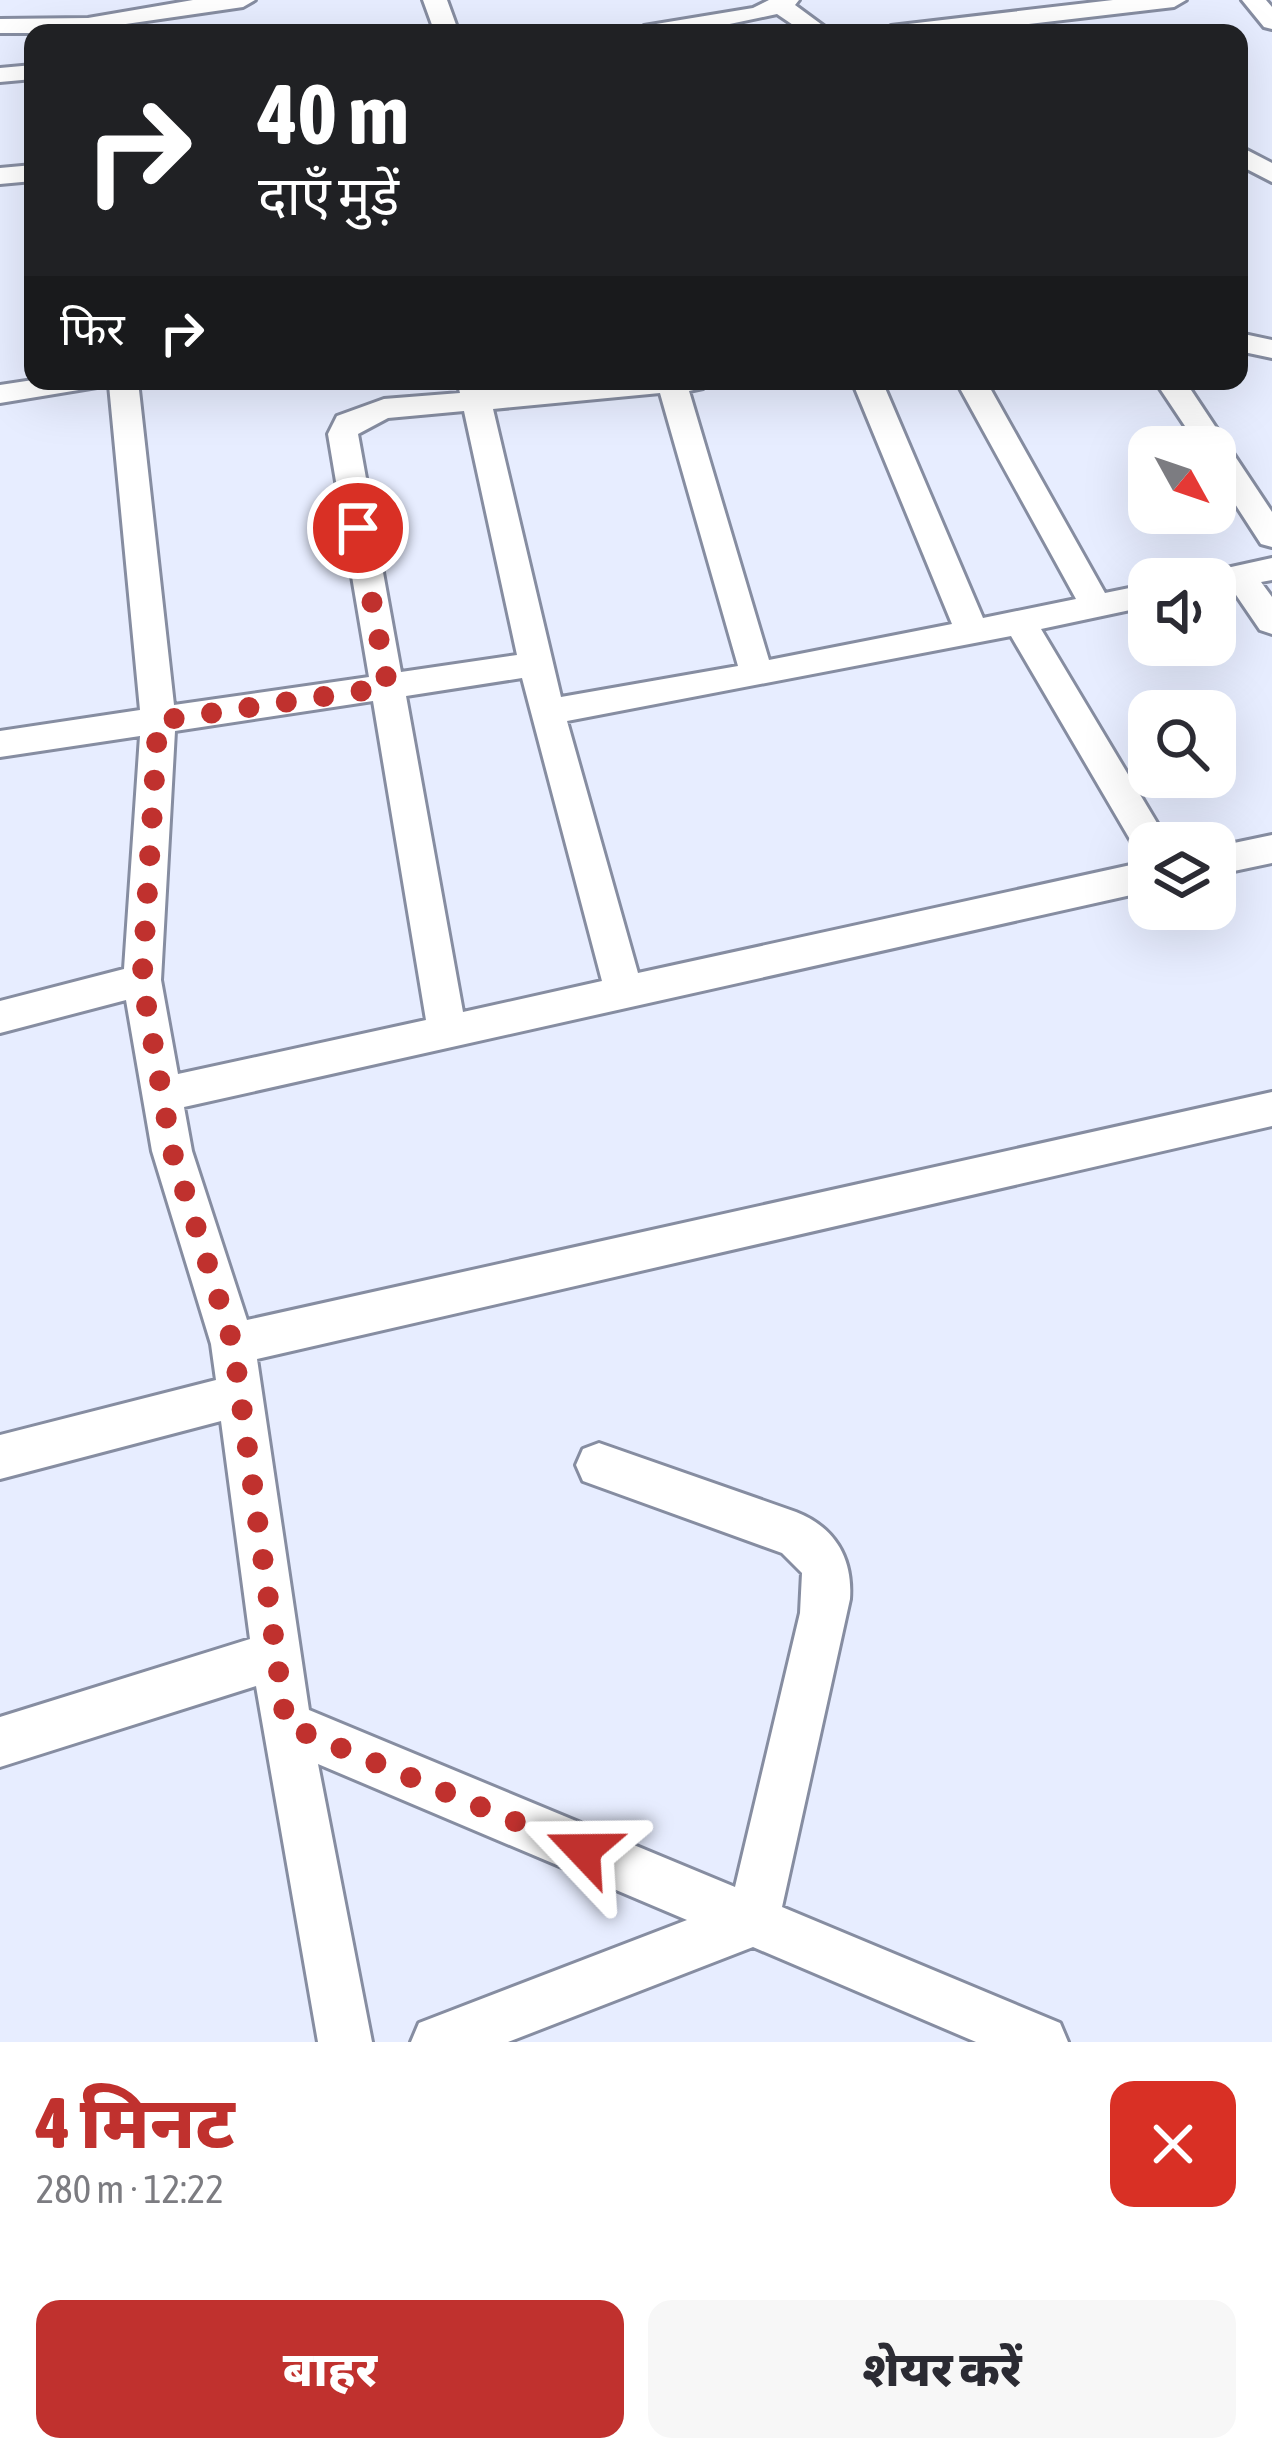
<!DOCTYPE html>
<html lang="hi">
<head>
<meta charset="utf-8">
<style>
  :root { --surface:#fff; --page:#f7f7f7; --text:#2b2b33; --muted:#7c7c81; --accent:#c0312e }
  body { margin:0; font-family:"Asap Condensed","Noto Sans Devanagari",sans-serif; background:var(--page); color:var(--text); height:100vh; display:flex; flex-direction:column; font-size:45px; white-space:nowrap }
  * { box-sizing:border-box; margin:0 }
  p { font-size:39px; color:var(--muted) }
  .icon { flex:none; width:66px; height:66px; fill:none; stroke:currentColor; stroke-width:2; stroke-linecap:round; stroke-linejoin:round }
  .map { position:relative; height:2042px; overflow:hidden }
  .drawer { display:flex; flex-direction:column; background:var(--surface); flex:1 }
  .drawer>* { flex:none }
  .hud { position:absolute; left:24px; top:24px; width:1224px; height:366px; border-radius:24px; box-shadow:0 12px 48px #0002; background:#202124; color:#fff; overflow:hidden }
  .needle { width:78px; rotate:130deg }
  .tools { position:absolute; left:1128px; top:426px; display:grid; gap:24px }
  .tools a { display:grid; place-items:center; width:108px; height:108px; border-radius:24px; background:var(--surface); box-shadow:0 12px 48px #0002; font-size:60px }
  .pin { position:absolute; display:grid; place-items:center; width:102px; height:102px; color:#fff; margin:-51px; border:6px solid #fff; border-radius:50%; box-shadow:0 3px 12px #0007 }
  .me { position:absolute; width:132px; margin:-66px; rotate:293deg; stroke-linejoin:round; filter:drop-shadow(0 0 9px #0008) }
  .turn { display:flex; align-items:center; gap:42px; height:252px; padding:0 36px; font-size:54px }
  .turn .icon { width:156px; height:156px; stroke-width:2.5 }
  .turn b { display:block; font-size:84px; line-height:102px }
  .then { display:flex; align-items:center; height:114px; padding:0 36px; background:#0003; gap:24px; font-size:45px }
  .round { display:grid; place-items:center; flex:none; width:126px; height:126px; border-radius:24px; background:var(--page) }
  .overview { display:flex; align-items:center; justify-content:space-between; height:204px; padding:0 36px }
  h1 { font-size:72px; font-weight:800; line-height:90px; color:var(--accent) }
  .cta { display:flex; gap:24px; margin-top:auto; padding:24px 36px }
  .cta a { flex:1; height:138px; border-radius:24px; background:var(--accent); color:#fff; font-size:48px; font-weight:800; line-height:138px; text-align:center }
  .cta a+a { background:var(--page); color:var(--text) }
  .map>svg:first-child { display:block }
  .lines { fill:none; stroke-linecap:round; stroke-linejoin:round }
  .street-casing { stroke:#868da1; stroke-width:6 }
  .street { fill:#fff; fill-rule:evenodd }
  .route { stroke:#c0312e; stroke-width:21; stroke-dasharray:0 37.8 }
</style>
</head>
<body>
<div class="map">
<svg width="1272" height="2042" viewBox="0 0 1272 2042">
  <rect width="100%" height="100%" fill="#e7edff"/>
  <g class="lines">
    <g class="street-casing">
      <path id="street" d="M193 0H255L243 7 112 26 96 33H0V19L88 18Z
        M423 0H447L459 33H435Z
        M769 0H799L795 5 833 33H805L777 14 687 33H632L644 26 753 8Z
        M1113 0H1186L1174 7 953 33H879L891 26Z
        M1242 0H1266L1272 7V29L1264 27Z
        M33 65V79L0 82V68Z
        M1239 146 1272 163V182L1239 165Z
        M33 165V181L0 184V168Z
        M1239 333 1272 340V358L1239 351Z
        M33 380 138 381 174 705 369 677 328 434 337 416 384 399 460 393 457 381H487L489 390 590 381H708L703 388 689 391 769 660 952 624 852 381H882L983 618 1076 599 956 381H986L1105 593 1149 584V606L1041 629 1169 843H1149V857L1138 853 1011 636 567 721 638 973 1149 861V891L184 1107 192 1151 247 1320 1272 1092V1126L257 1359 309 1710 735 1887 800 1613 802 1573 782 1553 583 1481 576 1465 583 1449 599 1443 796 1512C834 1527 853 1557 850 1599L782 1907 1060 2023 1068 2042H976L753 1947 508 2042H411L419 2023 687 1920 318 1764 372 2042H318L256 1686 0 1767V1717L250 1639 221 1421 0 1479V1435L216 1380 211 1344 152 1151 126 1000 0 1033V1001L124 969 140 736 0 757V731L140 710 109 385 0 403V385ZM660 393 738 666 561 697 493 409ZM464 411 517 655 401 672 358 434 388 418ZM522 678 602 981 463 1012 406 696ZM373 701 426 1020 178 1074 161 980 175 731Z
        M1155 381H1185L1272 512V547L1261 544 1215 473V447H1199Z
        M1272 558V580L1261 582 1272 597V634L1260 630 1232 589 1215 592V579H1200L1204 573Z
        M1272 835V863L1215 875V847Z"/>
    </g>
    <use href="#street" class="street"/>
  </g>
  <g class="lines">
    <path class="route" d="M358 528 388 687 158 721 142 980 172 1151 233 1344 286 1725 583 1850"/>
  </g>
</svg>
<div class="tools">
<a><svg class="needle" viewBox="-14 -14 28 28"><path d="M0-13l5 13h-10z" fill="#e53935"/><path d="M0 13l5-13h-10z" fill="#7c7c81"/></svg></a>
<a><svg class="icon" aria-label="sound" viewBox="0 0 24 24"><path d="M4 9h4l5-4v14l-5-4H4zM17 9q2 3 0 6"/></svg></a>
<a><svg class="icon" aria-label="search" viewBox="0 0 24 24"><circle cx="10" cy="10" r="6"/><path d="M15 15l6 6"/></svg></a>
<a><svg class="icon" aria-label="layers" viewBox="0 0 24 24"><path d="M12 4l9 5-9 5-9-5zM3 14l9 5 9-5"/></svg></a>
</div>
<div class="pin" style="left:358px;top:528px;background:#d93025"><svg class="icon" aria-label="arrive" viewBox="0 0 24 24"><path d="M6 21V4h12l-3 4 3 4H6"/></svg></div>
<svg class="me" style="left:583px;top:1850px" viewBox="-20 -20 40 40"><path d="M0-17L14 15 0 8-14 15z" fill="#c0312e" stroke="#fff" stroke-width="4"/></svg>
<div class="hud">
<div class="turn"><svg class="icon" aria-label="right" viewBox="0 0 24 24"><path d="M7 20v-9h11M14 6l5 5-5 5"/></svg><div><b>40 m</b>दाएँ मुड़ें</div></div>
<div class="then">फिर<svg class="icon" aria-label="right" viewBox="0 0 24 24"><path d="M7 20v-9h11M14 6l5 5-5 5"/></svg></div>
</div>
</div>
<section class="drawer">
<div class="overview"><div><h1>4 मिनट</h1><p>280 m · 12:22</p></div><a class="round" style="background:#d93025;color:#fff"><svg class="icon" aria-label="close" viewBox="0 0 24 24"><path d="M6 6l12 12M18 6L6 18"/></svg></a></div>
<div class="cta"><a>बाहर</a><a>शेयर करें</a></div>
</section>
</body>
</html>
